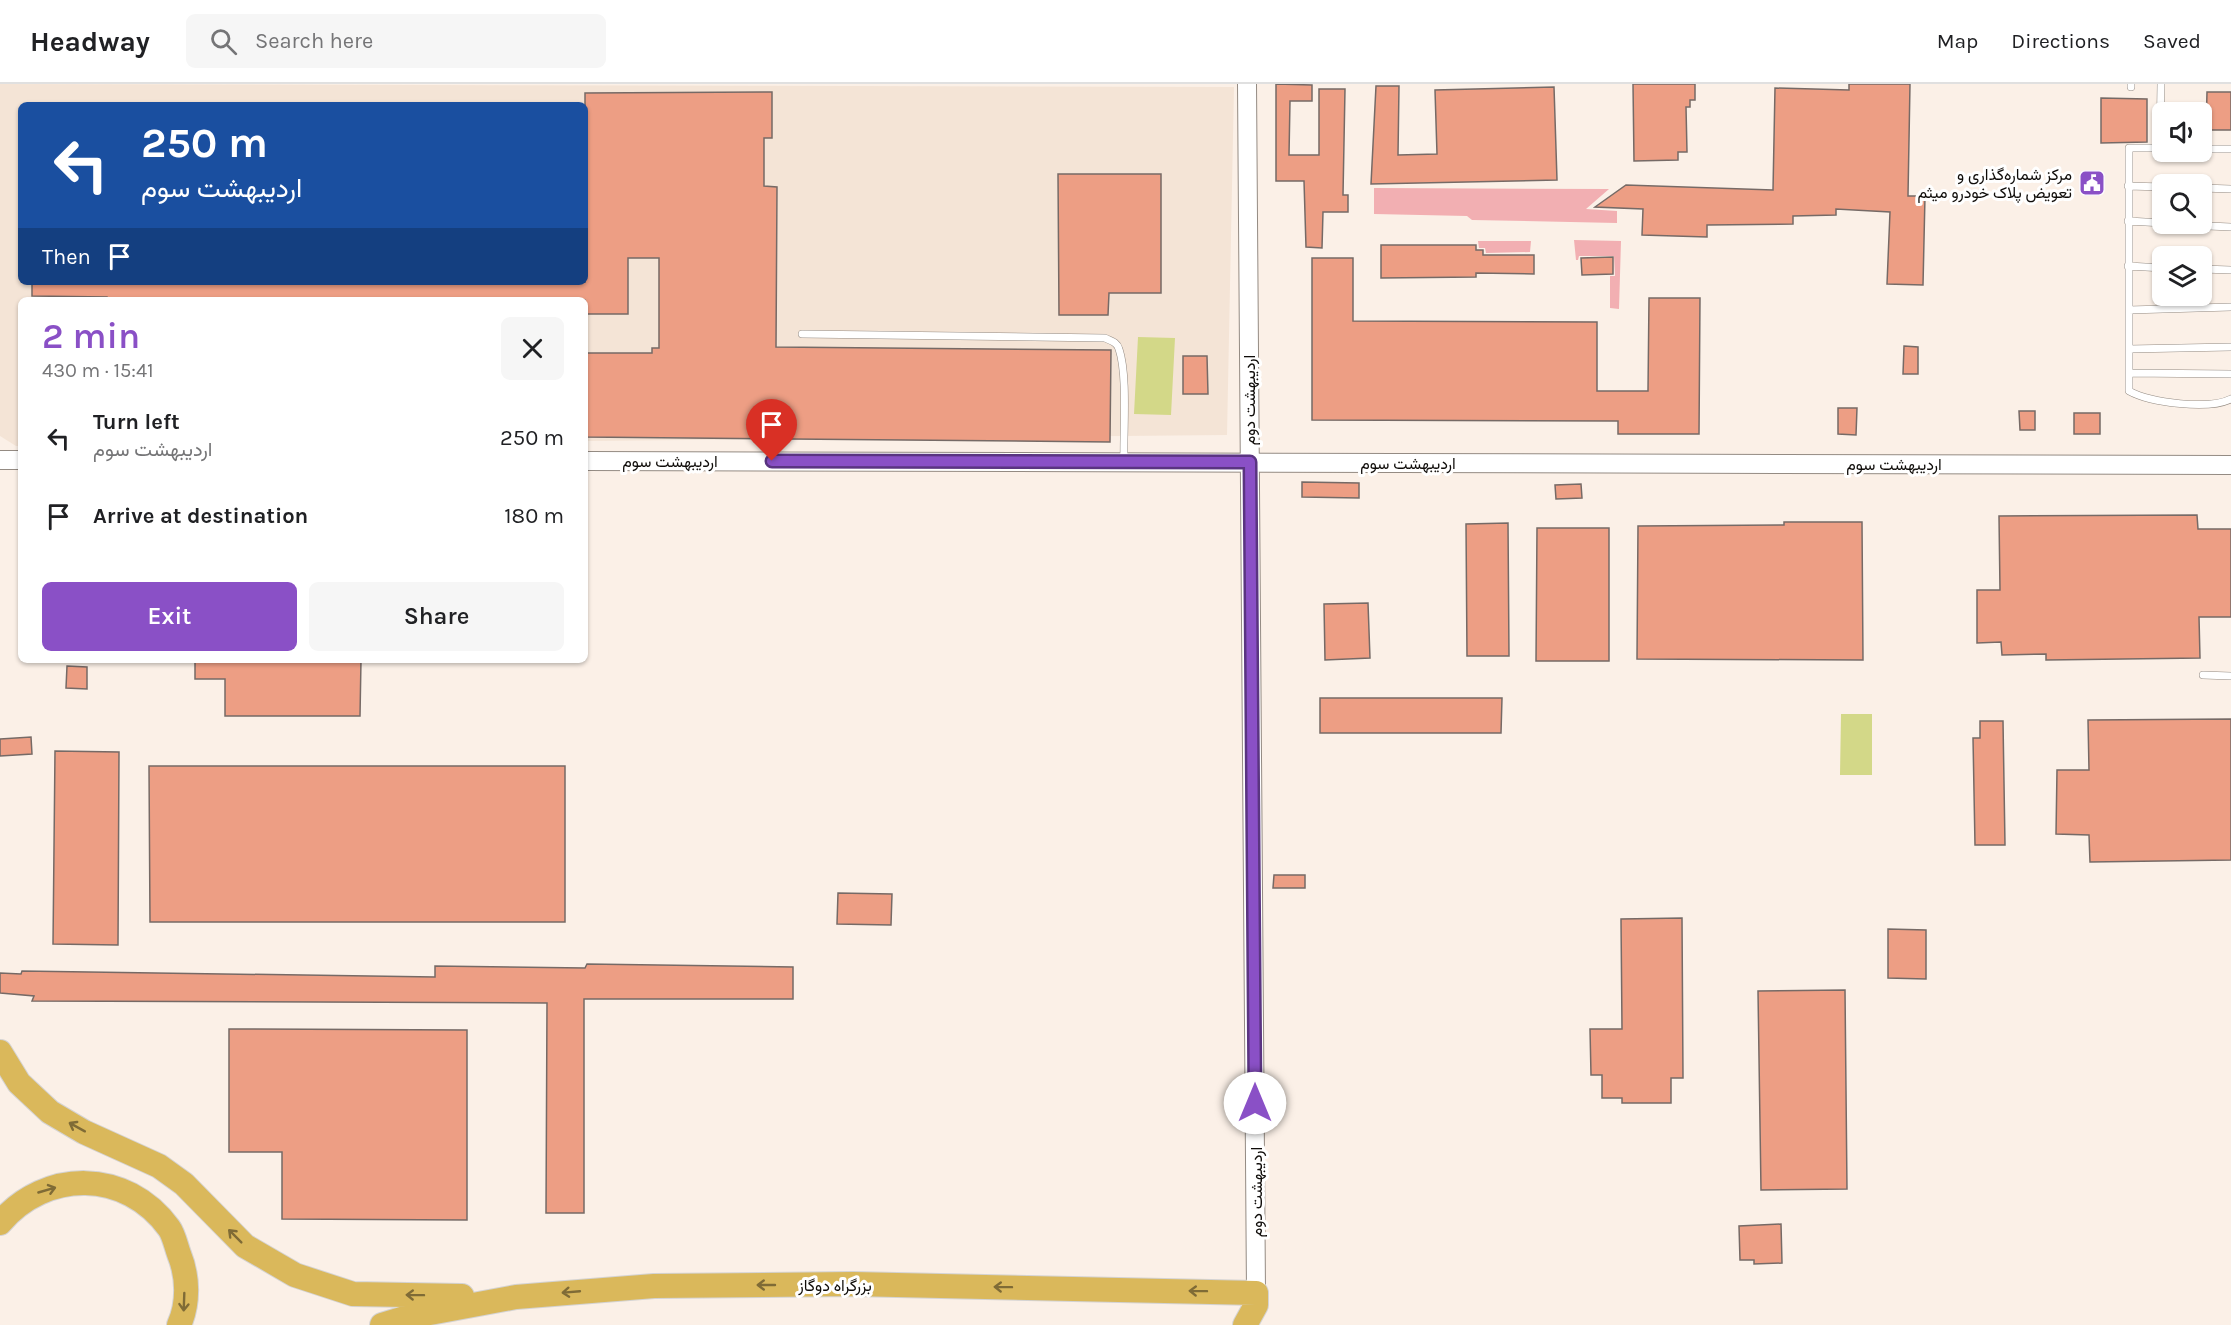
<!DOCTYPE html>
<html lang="en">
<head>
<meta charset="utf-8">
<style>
  :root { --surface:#fff; --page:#f6f6f6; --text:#202124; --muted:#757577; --line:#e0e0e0; --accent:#8a50c6 }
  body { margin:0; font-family:Karla,Vazirmatn,sans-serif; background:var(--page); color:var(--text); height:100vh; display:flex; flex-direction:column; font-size:22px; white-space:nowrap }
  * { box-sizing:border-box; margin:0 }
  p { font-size:20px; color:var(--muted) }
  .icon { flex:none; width:33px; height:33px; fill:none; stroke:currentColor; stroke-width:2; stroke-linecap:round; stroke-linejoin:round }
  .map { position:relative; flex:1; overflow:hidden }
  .drawer { position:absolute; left:18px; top:213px; width:570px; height:366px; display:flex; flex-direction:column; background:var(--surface); border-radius:9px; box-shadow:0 2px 4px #0004 }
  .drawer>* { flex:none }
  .top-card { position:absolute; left:18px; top:18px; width:570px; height:183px; border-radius:9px; box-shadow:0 2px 4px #0004; background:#1a4fa0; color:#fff; overflow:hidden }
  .buttons { position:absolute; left:2152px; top:18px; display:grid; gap:12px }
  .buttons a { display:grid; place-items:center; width:60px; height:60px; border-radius:9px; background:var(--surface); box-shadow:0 2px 4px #0004; font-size:30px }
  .pin { position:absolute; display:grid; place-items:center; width:51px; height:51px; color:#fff; margin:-62px -26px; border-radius:50% 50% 50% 0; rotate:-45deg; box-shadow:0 0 6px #0007 }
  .pin .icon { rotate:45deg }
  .me { position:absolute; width:66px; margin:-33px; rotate:0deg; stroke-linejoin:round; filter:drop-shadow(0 0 4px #0008) }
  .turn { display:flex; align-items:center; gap:21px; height:126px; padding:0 24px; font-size:27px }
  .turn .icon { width:78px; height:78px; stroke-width:2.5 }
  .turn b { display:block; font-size:42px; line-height:51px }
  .then { display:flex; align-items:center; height:57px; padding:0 24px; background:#0003; gap:12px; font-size:22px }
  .round { display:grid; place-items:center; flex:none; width:63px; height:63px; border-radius:9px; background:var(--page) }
  .head { display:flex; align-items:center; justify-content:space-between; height:102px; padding:0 24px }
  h1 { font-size:36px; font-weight:600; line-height:45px; color:var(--accent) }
  .button { display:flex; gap:12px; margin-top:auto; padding:12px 24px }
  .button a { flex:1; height:69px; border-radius:9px; background:var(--accent); color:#fff; font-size:24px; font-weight:600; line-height:69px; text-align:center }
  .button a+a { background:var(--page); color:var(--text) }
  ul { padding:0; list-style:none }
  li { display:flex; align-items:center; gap:18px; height:78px; padding:0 24px }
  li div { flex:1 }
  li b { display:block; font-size:22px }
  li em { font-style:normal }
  header { display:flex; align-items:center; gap:36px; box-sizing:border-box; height:84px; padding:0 30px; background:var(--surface); border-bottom:2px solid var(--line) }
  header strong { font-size:28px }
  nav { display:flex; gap:33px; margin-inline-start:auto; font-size:21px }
  .search { width:420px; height:54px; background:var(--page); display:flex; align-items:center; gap:15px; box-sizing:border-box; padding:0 21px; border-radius:9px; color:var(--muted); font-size:22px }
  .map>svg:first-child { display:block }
  .built { fill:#f4e4d6; fill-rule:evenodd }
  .green { fill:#f2afb2 }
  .water { fill:#d3d888 }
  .building { fill:#ed9e84; stroke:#766a66; stroke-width:1.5 }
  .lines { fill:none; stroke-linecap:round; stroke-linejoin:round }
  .service-casing { stroke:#948b83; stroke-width:8 }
  .tertiary-casing { stroke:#948b83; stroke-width:20 }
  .trunk-casing { stroke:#d4d3d3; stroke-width:26 }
  .service { stroke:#fff; stroke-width:7 }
  .tertiary { stroke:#fff; stroke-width:18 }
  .trunk { stroke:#dab85b; stroke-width:24 }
  .oneway { stroke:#7f6b36 }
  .route-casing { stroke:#5a3481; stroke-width:15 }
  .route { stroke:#8a50c6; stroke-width:10 }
  .labels { text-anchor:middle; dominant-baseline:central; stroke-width:6; stroke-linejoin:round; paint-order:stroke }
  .poi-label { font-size:16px; fill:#0f0c09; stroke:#fff; text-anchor:end }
  .street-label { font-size:16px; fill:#0f0c09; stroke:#fff }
</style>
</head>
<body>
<header>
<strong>Headway</strong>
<div class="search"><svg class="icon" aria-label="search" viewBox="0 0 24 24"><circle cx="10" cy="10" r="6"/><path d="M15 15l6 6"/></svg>Search here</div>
<nav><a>Map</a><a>Directions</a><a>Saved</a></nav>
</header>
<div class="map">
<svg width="2231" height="1241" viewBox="0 0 2231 1241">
  <rect width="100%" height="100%" fill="#fbf0e7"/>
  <path class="built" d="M0 0 1234 3 1227 351 585 357V216H21V362H16L0 352ZM21 21H585V198H21Z"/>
  <path class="green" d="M1374 104 1609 105 1586 125 1617 127V139L1472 136 1467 132 1374 130Z
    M1574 156 1621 157 1619 225 1610 224V192H1615L1614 172H1579L1578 176H1576Z
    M1478 157H1531L1530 168 1486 169 1485 164H1479Z"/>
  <path class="water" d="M1138 253 1175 254 1171 331 1134 330Z
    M1841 630H1872V691H1840Z"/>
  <path class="building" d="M1276 0 1312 1V17H1290L1289 71H1319V5H1345L1343 111H1348V128H1323L1322 164 1306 163 1304 97H1276Z
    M1633 0H1695V16H1690V23H1686L1687 68H1678V76L1634 77Z
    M1849 0H1910L1908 112H1925L1923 201 1887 200 1890 128 1836 125V131L1793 132V140L1707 141V153L1642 151 1643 125 1595 123 1626 101 1773 106 1775 4 1849 6Z
    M1376 2H1399L1398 71 1437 70 1435 6 1554 3 1557 96 1371 100Z
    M772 8V54H764V102L777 103 776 263 1111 266 1110 358 585 353V269H652V264H659V174H628V230H585V216H107V213L32 212V198H585V9Z
    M2207 8H2231V46H2206Z
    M2101 14 2147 15V58L2101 59Z
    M1058 90H1161V209H1109L1108 231H1059Z
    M1381 161H1476V166H1483V171H1534V190L1476 189V193L1381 194Z
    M1613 173V190L1582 191 1581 174Z
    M1312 174H1353V237L1597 238V307H1648L1649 214H1700L1699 350H1618V337L1312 336Z
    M1904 262 1918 263V290H1903Z
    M1183 272H1207L1208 310H1183Z
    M1838 324H1857L1856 351 1838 350Z
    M2019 327H2035V346H2020Z
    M2074 329H2100V350H2074Z
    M1302 398 1359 399V414L1302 413Z
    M1581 400 1582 414 1556 415 1555 401Z
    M2197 431 2198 445H2231V533H2199L2200 574 2046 576V570L2002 571 2001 558 1977 559V506H2000L1999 432Z
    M1784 438H1862L1863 576 1637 575 1638 442 1784 441Z
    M1508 439 1509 572H1467L1466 440Z
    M1537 444H1609V577H1536Z
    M1368 519 1370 574 1325 576 1324 520Z
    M195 576H361L360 632H225V595H195Z
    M67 582 87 583V605L66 604Z
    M1320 614H1502L1501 649H1320Z
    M2231 635V776L2090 778 2089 751 2056 750 2057 686H2089L2088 636Z
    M1980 637H2003L2005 761H1975L1973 654H1980Z
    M31 653 32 670 0 672V655Z
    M55 667 119 668 118 861 53 860Z
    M149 682H565V838H150Z
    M1274 791H1305V804H1273Z
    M838 809 892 810 891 841 837 840Z
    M1682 834 1683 994H1671V1019H1622V1014H1602V991H1591L1590 945H1622L1621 835Z
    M1888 845 1926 846V895L1888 894Z
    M587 880 793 883V915H584V1129H546L547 919 32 917 34 912 0 909V889L21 890 22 887 435 893V882L585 884Z
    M1845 906 1847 1105 1761 1106 1758 907Z
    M229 945 467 946V1136L282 1135V1068H229Z
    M1781 1140 1782 1179 1754 1180V1176H1740L1739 1142Z"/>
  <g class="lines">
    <g class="service-casing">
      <path id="service" d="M2131 0V3
        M2160 64 2161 0
        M2163 64H2129V307C2151 319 2209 326 2231 315
        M2202 65H2231
        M2128 102 2163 103
        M2202 104 2231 105
        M2128 137 2163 139
        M2164 140 2231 143
        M2128 182 2163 184
        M2202 185 2231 186
        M2129 226 2231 223
        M802 250 1105 254C1111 257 1117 258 1119 265 1128 292 1123 348 1124 378
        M2129 265 2231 263
        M2129 289 2231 290
        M2203 591 2231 592"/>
    </g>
    <g class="tertiary-casing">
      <path id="tertiary" d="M1247 0 1256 1209
        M0 376H21
        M585 377 2231 381"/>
    </g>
    <g class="trunk-casing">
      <path id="trunk" d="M0 968 19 999 50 1028 84 1048 159 1082 184 1100 245 1162 295 1191 353 1210 462 1212
        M0 1139C46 1085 126 1085 169 1144 174 1151 176 1162 179 1170 188 1192 189 1219 179 1241
        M382 1241 408 1233 516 1213 654 1202 853 1200 1256 1209V1221L1245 1241"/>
    </g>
    <use href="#service" class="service"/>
    <use href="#tertiary" class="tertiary"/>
    <use href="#trunk" class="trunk"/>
  </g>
  <defs><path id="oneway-shaft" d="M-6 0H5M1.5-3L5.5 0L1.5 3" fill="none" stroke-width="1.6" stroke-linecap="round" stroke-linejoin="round" transform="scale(1.5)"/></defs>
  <g class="oneway">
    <use href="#oneway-shaft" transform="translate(77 1043) rotate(-151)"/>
    <use href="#oneway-shaft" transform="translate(47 1106) rotate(-16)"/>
    <use href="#oneway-shaft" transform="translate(235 1152) rotate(-135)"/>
    <use href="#oneway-shaft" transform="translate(766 1201) rotate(180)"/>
    <use href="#oneway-shaft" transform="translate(1003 1203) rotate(-179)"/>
    <use href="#oneway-shaft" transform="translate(1198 1207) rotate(-179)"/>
    <use href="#oneway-shaft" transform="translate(571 1208) rotate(175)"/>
    <use href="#oneway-shaft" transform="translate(415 1211) rotate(-179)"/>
    <use href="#oneway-shaft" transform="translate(184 1218) rotate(92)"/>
  </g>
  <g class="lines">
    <g class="route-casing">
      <path id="route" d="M772 377 1250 378 1255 1019"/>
    </g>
    <use href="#route" class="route"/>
  </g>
  <defs>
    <g id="civic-square" transform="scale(1.35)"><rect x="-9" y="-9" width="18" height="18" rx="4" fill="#8a50c6" stroke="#fff"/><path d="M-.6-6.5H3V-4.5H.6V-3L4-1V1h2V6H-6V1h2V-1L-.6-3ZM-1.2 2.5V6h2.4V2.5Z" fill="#fff"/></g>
  </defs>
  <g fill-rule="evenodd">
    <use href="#civic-square" x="2092" y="99"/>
  </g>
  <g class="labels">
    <g class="poi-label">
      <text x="2072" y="90">مرکز شماره‌گذاری و<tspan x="2072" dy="18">تعویض پلاک خودرو میثم</tspan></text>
    </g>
    <g class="street-label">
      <text transform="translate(1249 316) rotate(-90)">اردیبهشت دوم</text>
      <text x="670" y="377">اردیبهشت سوم</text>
      <text x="1408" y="379">اردیبهشت سوم</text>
      <text x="1894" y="380">اردیبهشت سوم</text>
      <text transform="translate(1256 1108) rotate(-90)">اردیبهشت دوم</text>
      <text x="835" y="1201">بزرگراه دوگاز</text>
    </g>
  </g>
</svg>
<div class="buttons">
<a><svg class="icon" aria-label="sound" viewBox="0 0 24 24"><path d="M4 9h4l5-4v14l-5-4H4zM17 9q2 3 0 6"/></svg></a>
<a><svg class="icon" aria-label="search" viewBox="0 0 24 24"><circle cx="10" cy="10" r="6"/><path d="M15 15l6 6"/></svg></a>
<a><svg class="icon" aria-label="layers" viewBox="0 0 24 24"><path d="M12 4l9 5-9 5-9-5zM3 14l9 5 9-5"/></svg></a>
</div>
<div class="pin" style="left:772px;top:377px;background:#d93025"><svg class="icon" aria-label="arrive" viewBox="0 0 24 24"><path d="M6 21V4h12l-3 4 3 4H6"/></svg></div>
<svg class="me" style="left:1255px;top:1019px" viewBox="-20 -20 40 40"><circle r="19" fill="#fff"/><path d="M0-13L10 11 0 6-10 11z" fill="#8a50c6"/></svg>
<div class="top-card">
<div class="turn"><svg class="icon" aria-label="left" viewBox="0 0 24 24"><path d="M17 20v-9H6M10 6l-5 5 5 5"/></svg><div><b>250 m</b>اردیبهشت سوم</div></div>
<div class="then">Then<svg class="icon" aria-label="arrive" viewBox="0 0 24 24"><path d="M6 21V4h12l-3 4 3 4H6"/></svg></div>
</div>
<section class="drawer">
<div class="head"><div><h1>2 min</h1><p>430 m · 15:41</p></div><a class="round"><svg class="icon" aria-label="close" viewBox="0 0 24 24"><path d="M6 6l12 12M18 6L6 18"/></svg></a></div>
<ul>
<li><svg class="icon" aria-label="left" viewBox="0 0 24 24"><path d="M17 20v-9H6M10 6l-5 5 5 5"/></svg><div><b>Turn left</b><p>اردیبهشت سوم</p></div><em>250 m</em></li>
<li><svg class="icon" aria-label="arrive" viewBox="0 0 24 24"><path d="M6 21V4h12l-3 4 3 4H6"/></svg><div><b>Arrive at destination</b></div><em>180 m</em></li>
</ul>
<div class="button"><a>Exit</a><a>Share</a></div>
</section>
</div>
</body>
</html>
